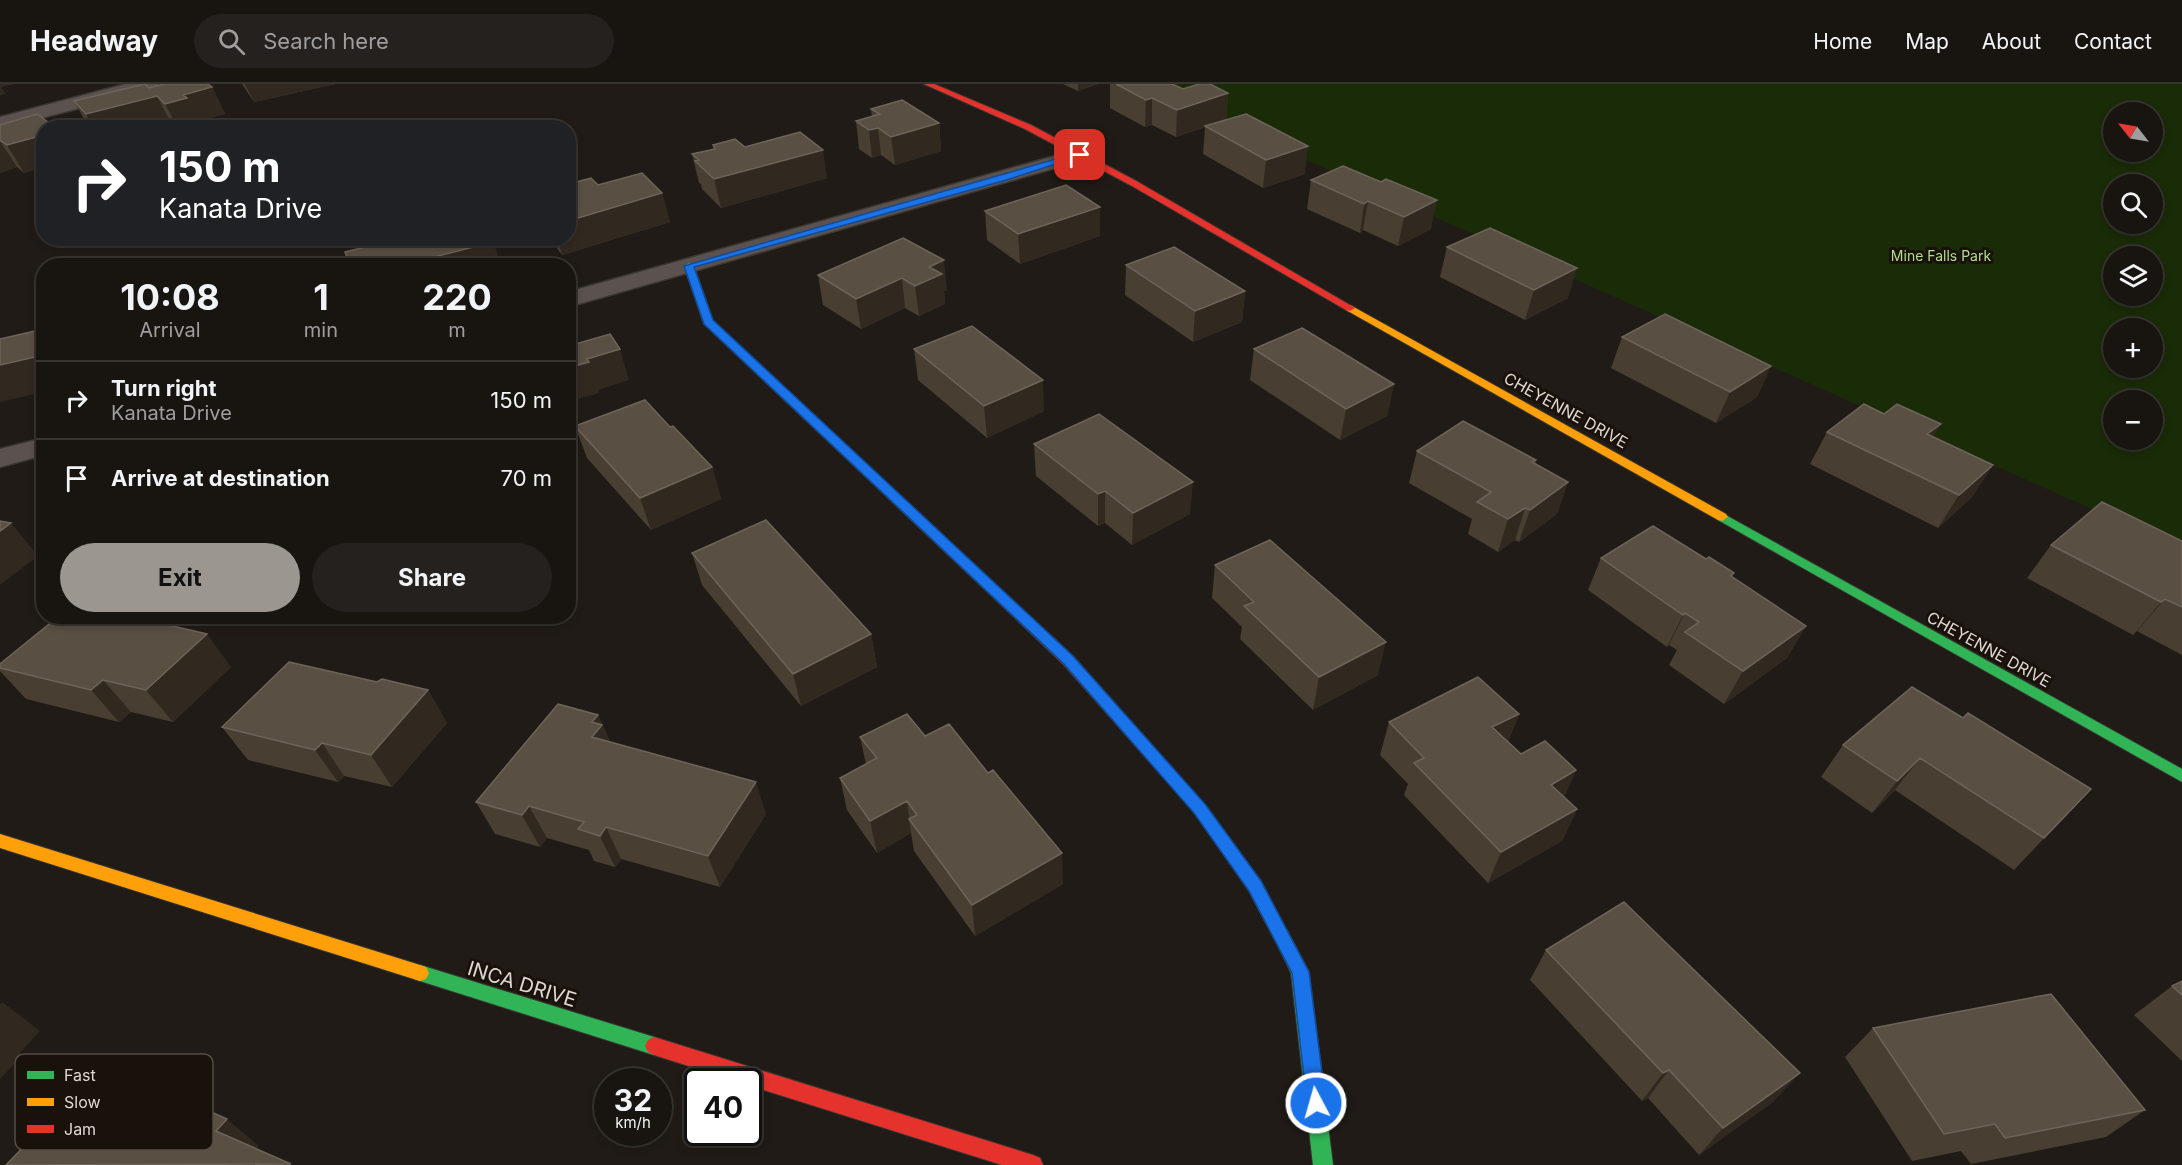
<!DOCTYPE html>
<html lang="en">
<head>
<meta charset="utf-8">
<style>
  :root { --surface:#181410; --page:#25211e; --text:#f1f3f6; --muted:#9f9e9f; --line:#363330; --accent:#9c9691 }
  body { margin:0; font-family:Inter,sans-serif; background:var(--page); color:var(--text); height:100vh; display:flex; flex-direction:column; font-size:22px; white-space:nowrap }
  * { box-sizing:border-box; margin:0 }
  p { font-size:20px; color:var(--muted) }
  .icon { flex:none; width:33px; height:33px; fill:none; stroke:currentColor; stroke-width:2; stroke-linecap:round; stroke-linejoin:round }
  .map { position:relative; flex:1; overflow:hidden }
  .sheet { position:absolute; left:36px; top:174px; width:540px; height:366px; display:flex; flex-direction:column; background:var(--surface); border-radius:24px; box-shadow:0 3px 9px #0003,0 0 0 2px var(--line) }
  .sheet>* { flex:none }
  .hud { position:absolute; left:36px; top:36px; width:540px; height:126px; border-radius:24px; box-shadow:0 3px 9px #0003,0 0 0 2px var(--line); background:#202124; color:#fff; overflow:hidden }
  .needle { width:39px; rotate:301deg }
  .controls { position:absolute; left:2103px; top:18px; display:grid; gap:12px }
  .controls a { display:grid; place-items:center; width:60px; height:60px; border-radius:50%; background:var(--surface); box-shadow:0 3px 9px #0003,0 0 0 2px var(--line); font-size:30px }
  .speed { position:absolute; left:594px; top:984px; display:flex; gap:12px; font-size:30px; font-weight:700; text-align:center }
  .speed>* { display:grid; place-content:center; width:78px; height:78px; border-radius:50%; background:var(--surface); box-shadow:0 3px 9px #0003,0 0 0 2px var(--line); line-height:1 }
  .speed small { font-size:15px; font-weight:400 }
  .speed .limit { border:3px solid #111; border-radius:9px; background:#fff; color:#111 }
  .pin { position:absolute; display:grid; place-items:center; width:51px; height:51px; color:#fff; margin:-26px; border-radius:12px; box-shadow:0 3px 9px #0006 }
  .me { position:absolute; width:66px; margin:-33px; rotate:354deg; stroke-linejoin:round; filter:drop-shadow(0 0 4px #0008) }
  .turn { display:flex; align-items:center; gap:21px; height:126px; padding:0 24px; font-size:27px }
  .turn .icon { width:78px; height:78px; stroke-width:2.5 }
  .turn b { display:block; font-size:42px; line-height:51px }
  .eta { display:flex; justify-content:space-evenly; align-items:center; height:102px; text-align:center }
  .eta b { font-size:36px; font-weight:700; line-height:42px }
  .cta { display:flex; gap:12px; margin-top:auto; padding:12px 24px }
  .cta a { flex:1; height:69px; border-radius:36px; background:var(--accent); color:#111; font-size:24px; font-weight:700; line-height:69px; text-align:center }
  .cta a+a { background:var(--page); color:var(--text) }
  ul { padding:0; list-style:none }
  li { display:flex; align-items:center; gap:18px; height:78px; padding:0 24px; border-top:2px solid var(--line) }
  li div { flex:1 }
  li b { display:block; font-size:22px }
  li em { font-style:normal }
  header { display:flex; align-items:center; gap:36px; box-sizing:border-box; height:84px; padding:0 30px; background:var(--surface); border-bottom:2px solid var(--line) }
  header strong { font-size:28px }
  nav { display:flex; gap:33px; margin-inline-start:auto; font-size:21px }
  .search { width:420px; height:54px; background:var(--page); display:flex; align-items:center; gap:15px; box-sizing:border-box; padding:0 21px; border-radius:33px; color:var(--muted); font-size:22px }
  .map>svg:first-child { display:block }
  .green { fill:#1a2b08; fill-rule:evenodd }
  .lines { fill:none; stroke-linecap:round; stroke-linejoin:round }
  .street-casing { stroke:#3a3631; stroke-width:3 }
  .fast-casing { stroke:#3a3631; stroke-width:2 }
  .slow-casing { stroke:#3a3631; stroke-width:2 }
  .jam-casing { stroke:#3a3631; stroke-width:2 }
  .street { fill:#5b524f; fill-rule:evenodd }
  .fast { fill:#30b455; fill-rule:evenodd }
  .slow { fill:#ff9f0a; fill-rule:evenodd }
  .jam { fill:#e5322d; fill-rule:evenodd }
  .wall { fill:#483f32 }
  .shaded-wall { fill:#312920 }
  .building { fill:#594f43; stroke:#6e655a; stroke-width:1.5 }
  .route { fill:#1a73e8; stroke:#114b97; stroke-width:1.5 }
  .labels { text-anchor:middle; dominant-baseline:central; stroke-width:6; stroke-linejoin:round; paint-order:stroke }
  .far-park-label { font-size:14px; fill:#b1de8f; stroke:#19120a }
  .street-label { font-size:16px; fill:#dfd9d3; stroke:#19120a }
  .near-street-label { font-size:20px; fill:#dfd9d3; stroke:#19120a }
  .key { fill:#19120a; stroke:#544e46; stroke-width:1.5 }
  .key-label { font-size:16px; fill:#dfd9d3 }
</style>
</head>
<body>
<header>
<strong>Headway</strong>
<div class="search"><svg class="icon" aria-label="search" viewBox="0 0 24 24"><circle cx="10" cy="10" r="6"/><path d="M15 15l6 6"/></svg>Search here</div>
<nav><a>Home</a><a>Map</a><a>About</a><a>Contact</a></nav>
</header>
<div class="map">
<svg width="2182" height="1081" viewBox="0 0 2182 1081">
  <rect width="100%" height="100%" fill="#201b16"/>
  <path class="green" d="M1135 0H2182V465ZM2114 28H2152V68H2114ZM2114 100H2152V140H2114ZM2114 172H2152V212H2114ZM2114 244H2152V284H2114ZM2114 316H2152V356H2114Z"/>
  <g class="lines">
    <g class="street-casing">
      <path id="street" d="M126 0H159L156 4 0 45V33Z
        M1080 65 1087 67 1090 71 1087 75 568 223V208Z
        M44 354V371L0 383V365Z"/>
    </g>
    <g class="fast-casing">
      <path id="fast" d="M689 179 694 182 713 237 1007 511 1009 514 1007 517H997L704 240 684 182Z
        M1722 429 2182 685V698L1718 436 1716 433Z
        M1282 845 1288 848 1309 888 1333 1081H1313L1291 889 1274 853 1276 848Z
        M420 881 654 953 660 956 663 962 660 968 654 971 420 897 414 895 411 889 414 883Z"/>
    </g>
    <g class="slow-casing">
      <path id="slow" d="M1350 221 1726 430 1728 433 1722 437 1718 436 1346 226V222Z
        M0 750 420 881 426 883 429 889 426 895 420 897 0 764Z"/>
    </g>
    <g class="jam-casing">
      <path id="jam" d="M924 0H934L1031 41 1138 98 1355 224 1350 227 1346 226 1132 102 1025 45Z
        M1002 509 1007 511 1073 572 1205 721 1261 797 1290 853 1288 858 1282 861 1276 858 1249 807 1195 729 1063 580 997 517 995 514Z
        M654 953 1033 1071 1040 1074 1043 1081H1002L748 1001V998H739L654 971 648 968 645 962 648 956Z"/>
    </g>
    <use href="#street" class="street"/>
    <use href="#fast" class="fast"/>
    <use href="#slow" class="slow"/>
    <use href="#jam" class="jam"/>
  </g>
  <path class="wall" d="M242 0H335L254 18Z
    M1063 0H1098L1078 7Z
    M1110 0H1172L1183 5 1228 9 1226 35 1305 90 1263 104 1203 70 1205 43 1176 53 1152 41 1145 43 1110 24Z
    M212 3 225 30 199 37 201 41 192 44H176L171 39 154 44H89L74 17 149 4Z
    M871 25 939 39 941 67 895 81 881 71 872 74 859 65 856 37 872 33Z
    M0 41 44 44V83L24 89 17 83 0 89Z
    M713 61 745 63 827 94 721 124 702 105 701 100 699 99 692 70 714 65Z
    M1343 82 1431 145 1398 162 1363 146 1360 149 1307 125 1311 96Z
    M598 101 662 109 670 138 562 171 549 154H568Z
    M1100 123V152L1020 180 987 156 985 127Z
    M903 154 947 206 944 207 945 220 919 232 905 224 861 245 823 221 818 191Z
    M1447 163 1568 214 1525 236 1440 193Z
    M1126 181 1245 207 1242 238 1193 258 1125 211Z
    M1622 253 1771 282 1757 313 1716 339 1611 284Z
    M914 265 1044 327 987 354 918 296Z
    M1254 265 1394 300 1387 332 1340 356 1250 296Z
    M575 342 670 343 712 383 721 415 651 446 587 374Z
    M1827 348 1933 353 1993 381 1972 413 1938 444 1810 380Z
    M1034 360 1190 430 1132 461 1105 439 1098 442 1036 392Z
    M1417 367 1536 376 1535 380 1568 398 1557 430 1519 458 1515 456 1498 468 1468 450 1472 435 1409 399Z
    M2182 457V571L2137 547 2133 551 2027 494 2051 461Z
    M692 469 871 550 877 583 801 622 702 501Z
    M1601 474 1733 493 1806 542 1787 574 1724 620 1669 581 1677 566 1669 561 1667 563 1588 506Z
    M1215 481 1378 591 1313 626 1240 555 1242 543 1212 514Z
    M0 580 231 583 173 638 131 628 119 638 26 615 0 587Z
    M377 598 428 606 447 639 392 703 344 692 338 698 248 676 222 643Z
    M1519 630 1508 658 1521 670 1576 686 1564 713 1577 725 1562 757 1488 799 1404 711 1408 700 1380 671 1389 638Z
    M598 631 610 658 766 730 720 803 621 775 615 783 594 777 589 766 547 754 540 763 495 750 476 718Z
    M1963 634 2091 705 2014 786 1895 706 1872 729 1821 693 1843 661Z
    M925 652 1063 800 975 852 914 767 911 749 877 769 847 726 840 694 866 680 860 653Z
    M1546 866 1774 1017 1699 1071 1648 1014 1642 1017 1530 896Z
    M2182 897V977L2134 931 2172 902Z
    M1873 944 2145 1026 2106 1053 1971 1080 1961 1067 1912 1077 1845 973Z"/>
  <path class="shaded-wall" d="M0 0H15L1 3 6 10 0 11Z
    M245 0H335L254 18Z
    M1078 0H1098L1078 7Z
    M212 3 225 30 199 37 201 41 192 44H178L165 20 183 11Z
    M1228 9 1226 35 1176 53 1177 26Z
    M157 12 171 39 154 44H94L86 30Z
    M1152 14V41L1145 43 1146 16Z
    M939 39 941 67 895 81 891 53Z
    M878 44 881 71 872 74 869 46Z
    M44 51V83L24 89 7 61Z
    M0 57 17 83 0 89Z
    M1308 62 1305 90 1263 104 1266 76Z
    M823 66 827 94 721 124 714 95Z
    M662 109 670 138 562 171 557 154H568V137Z
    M1437 116 1431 145 1398 162 1404 133Z
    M1368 117 1363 146 1360 149 1364 120Z
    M1100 123V152L1020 180 1018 150Z
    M493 158 502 182H399Z
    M944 176 947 206 944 207 945 220 919 232 915 202 929 183Z
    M1577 184 1568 214 1525 236 1534 206Z
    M902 194 905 224 861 245 856 215Z
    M1245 207 1242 238 1193 258 1195 227Z
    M620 265 629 296 598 306 599 309 568 318V284L587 275Z
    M44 271V308L0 318V281Z
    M1771 282 1757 313 1716 339 1730 308Z
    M1043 296 1044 327 987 354 984 322Z
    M1394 300 1387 332 1340 356 1346 325Z
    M1941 340 1922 372 1927 350Z
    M1993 381 1972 413 1938 444 1959 411Z
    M712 383 721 415 651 446 640 414Z
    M1193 398 1190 430 1132 461 1133 429Z
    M1568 398 1557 430 1519 458 1530 426Z
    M1105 407V439L1098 442V410Z
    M1525 424 1515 456 1498 468 1508 435Z
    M11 439 38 472 0 501V447Z
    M2165 515 2137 547 2133 551 2161 518Z
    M1685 529 1669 561 1667 563 1683 531Z
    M1806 542 1787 574 1724 620 1743 587Z
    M207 550 231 583 173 638 146 606Z
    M871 550 877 583 801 622 793 590Z
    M1386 558 1378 591 1313 626 1319 593Z
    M103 596 131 628 119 638 91 606Z
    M428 606 447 639 392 703 371 671Z
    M1519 630 1506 662 1492 643Z
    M598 631 616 673 592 653V638Z
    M322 659 344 692 338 698 315 666Z
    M1920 674 1895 706 1872 729 1897 697Z
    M1576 686 1562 718 1551 701Z
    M756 698 766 730 720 803 708 772Z
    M907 717 911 749 877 769 870 737Z
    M529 722 547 754 540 763 522 731Z
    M1577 725 1562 757 1488 799 1501 768Z
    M606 743 621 775 615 783 600 752Z
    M1062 769 1063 800 975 852 972 821Z
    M2 918 40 947 20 969 23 971 0 995V920Z
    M1669 986 1648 1014 1642 1017 1663 989Z
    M1800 989 1774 1017 1699 1071 1723 1044Z
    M227 1035 259 1062 249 1074 216 1047Z"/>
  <path class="building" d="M145 0 149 4 164 0H208L212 3 183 11 187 14 165 20 157 12 86 30 74 17Z
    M1116 0H1172L1183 5 1199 0H1210L1228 9 1177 26 1152 14 1146 16Z
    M902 16 939 39 891 53 878 44 869 46 856 37 880 30 871 25Z
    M37 30 56 44H44V51L7 61 0 56V41Z
    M1246 30 1308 62 1266 76 1205 42Z
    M800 48 823 66 714 95 695 77 699 76 692 70 715 65 713 61 735 55 745 63Z
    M1343 82 1381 98 1386 95 1437 116 1404 133 1368 117 1364 120 1311 96Z
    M642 89 662 109 568 137V100L591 94 598 101Z
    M1066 101 1100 123 1018 150 985 127Z
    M1490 144 1577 184 1534 206 1447 163Z
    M400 154H491L493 158 399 182H350L345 168Z
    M903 154 944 176 929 183 942 190 915 202 902 194 856 215 818 191Z
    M1174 163 1245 207 1195 227 1126 181Z
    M1665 230 1771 282 1730 308 1622 253Z
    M972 242 1043 296 984 322 914 265Z
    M1302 244 1394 300 1346 325 1254 265Z
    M44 245V271L0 281V255Z
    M610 250 620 265 587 275 589 278 568 284V255L572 261Z
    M645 316 670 343 673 342 712 383 640 414 575 342Z
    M1864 320 1884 330 1897 320 1941 340 1927 350 1993 381 1959 411 1827 348Z
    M1099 330 1193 398 1133 429 1105 407 1098 410 1034 360Z
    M1463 337 1536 376 1532 378 1568 398 1530 426 1525 424 1508 435 1477 418 1491 408 1417 367Z
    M2102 418 2182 457V523L2165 515 2161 518 2051 461Z
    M766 436 871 550 793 590 692 469Z
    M0 437 11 439 0 447Z
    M1653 442 1706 475 1709 473 1734 489 1731 492 1806 542 1743 587 1685 548 1699 538 1685 529 1683 531 1601 474Z
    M1270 456 1386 558 1319 593 1244 522 1254 518 1215 481Z
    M59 532H129L207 550 146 606 103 596 91 606 0 584V580Z
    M289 578 377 598 382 595 428 606 371 671 322 659 315 666 222 643Z
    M1478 593 1519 630 1492 643 1521 670 1545 657 1576 686 1551 701 1577 725 1501 768 1414 679 1424 674 1389 638Z
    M1912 603 1963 634 1968 629 2091 705 2044 754 1920 674 1897 697 1843 661Z
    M558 620 598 631 592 638 602 641 592 653 756 698 708 772 606 743 600 752 578 745 584 738 529 722 522 731 476 718Z
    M907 630 925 652 949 640 988 689 993 686 1062 769 972 821 909 735 917 731 907 717 870 737 840 694 877 674 860 653Z
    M1624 818 1800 989 1723 1044 1669 986 1663 989 1546 866Z
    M2182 897V911L2172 902Z
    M2051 910 2145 1026 2005 1054 1995 1040 1944 1050 1873 944Z
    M104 980 227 1035 216 1047 291 1080 6 1081Z"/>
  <path class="route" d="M1077 69 1084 71 1003 97 694 183 713 236 1073 572 1205 720 1261 797 1309 888 1326 1019 1323 1026 1316 1029 1310 1026 1307 1019 1292 889 1249 807 1194 729 1063 579 704 240 684 182Z"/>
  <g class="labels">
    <g class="far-park-label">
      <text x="1941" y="171">Mine Falls Park</text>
    </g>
    <g class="street-label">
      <text transform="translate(1566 326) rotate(29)">CHEYENNE DRIVE</text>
      <text transform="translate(1989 565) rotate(29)">CHEYENNE DRIVE</text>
    </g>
    <g class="near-street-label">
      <text transform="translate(522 900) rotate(17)">INCA DRIVE</text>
    </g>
  </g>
  <rect x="15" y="970" width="198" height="96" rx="9" class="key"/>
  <rect x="27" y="987" width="27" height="8" fill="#30b455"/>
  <rect x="27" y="1014" width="27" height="8" fill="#ff9f0a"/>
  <rect x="27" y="1041" width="27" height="8" fill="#e5322d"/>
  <g class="key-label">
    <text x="64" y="997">Fast</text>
    <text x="64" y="1024">Slow</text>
    <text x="64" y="1051">Jam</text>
  </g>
</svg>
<div class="controls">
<a><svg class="needle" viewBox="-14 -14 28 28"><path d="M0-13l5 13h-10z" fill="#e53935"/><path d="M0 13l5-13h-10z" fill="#9f9e9f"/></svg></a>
<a><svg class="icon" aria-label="search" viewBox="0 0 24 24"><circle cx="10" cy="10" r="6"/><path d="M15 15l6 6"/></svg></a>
<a><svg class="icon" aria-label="layers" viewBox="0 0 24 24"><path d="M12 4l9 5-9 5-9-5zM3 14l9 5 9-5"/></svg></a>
<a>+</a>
<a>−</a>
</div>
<div class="speed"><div>32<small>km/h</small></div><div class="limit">40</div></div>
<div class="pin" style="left:1080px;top:71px;background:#d93025"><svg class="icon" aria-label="arrive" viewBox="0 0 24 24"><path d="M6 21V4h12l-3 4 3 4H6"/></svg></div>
<svg class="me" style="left:1316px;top:1019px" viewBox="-20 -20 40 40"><circle r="17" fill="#1a73e8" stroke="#fff" stroke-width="3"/><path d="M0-11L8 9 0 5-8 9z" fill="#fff"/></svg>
<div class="hud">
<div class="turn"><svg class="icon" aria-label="right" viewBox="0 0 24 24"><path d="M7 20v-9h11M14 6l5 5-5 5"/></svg><div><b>150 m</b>Kanata Drive</div></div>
</div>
<section class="sheet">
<div class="eta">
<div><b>10:08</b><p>Arrival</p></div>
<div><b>1</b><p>min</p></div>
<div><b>220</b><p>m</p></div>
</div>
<ul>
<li><svg class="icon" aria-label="right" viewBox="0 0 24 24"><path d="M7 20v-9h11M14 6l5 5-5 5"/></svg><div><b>Turn right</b><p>Kanata Drive</p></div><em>150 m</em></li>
<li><svg class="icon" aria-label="arrive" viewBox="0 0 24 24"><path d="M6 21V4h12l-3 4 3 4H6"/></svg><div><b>Arrive at destination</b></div><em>70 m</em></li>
</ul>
<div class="cta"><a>Exit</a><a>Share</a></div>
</section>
</div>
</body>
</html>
